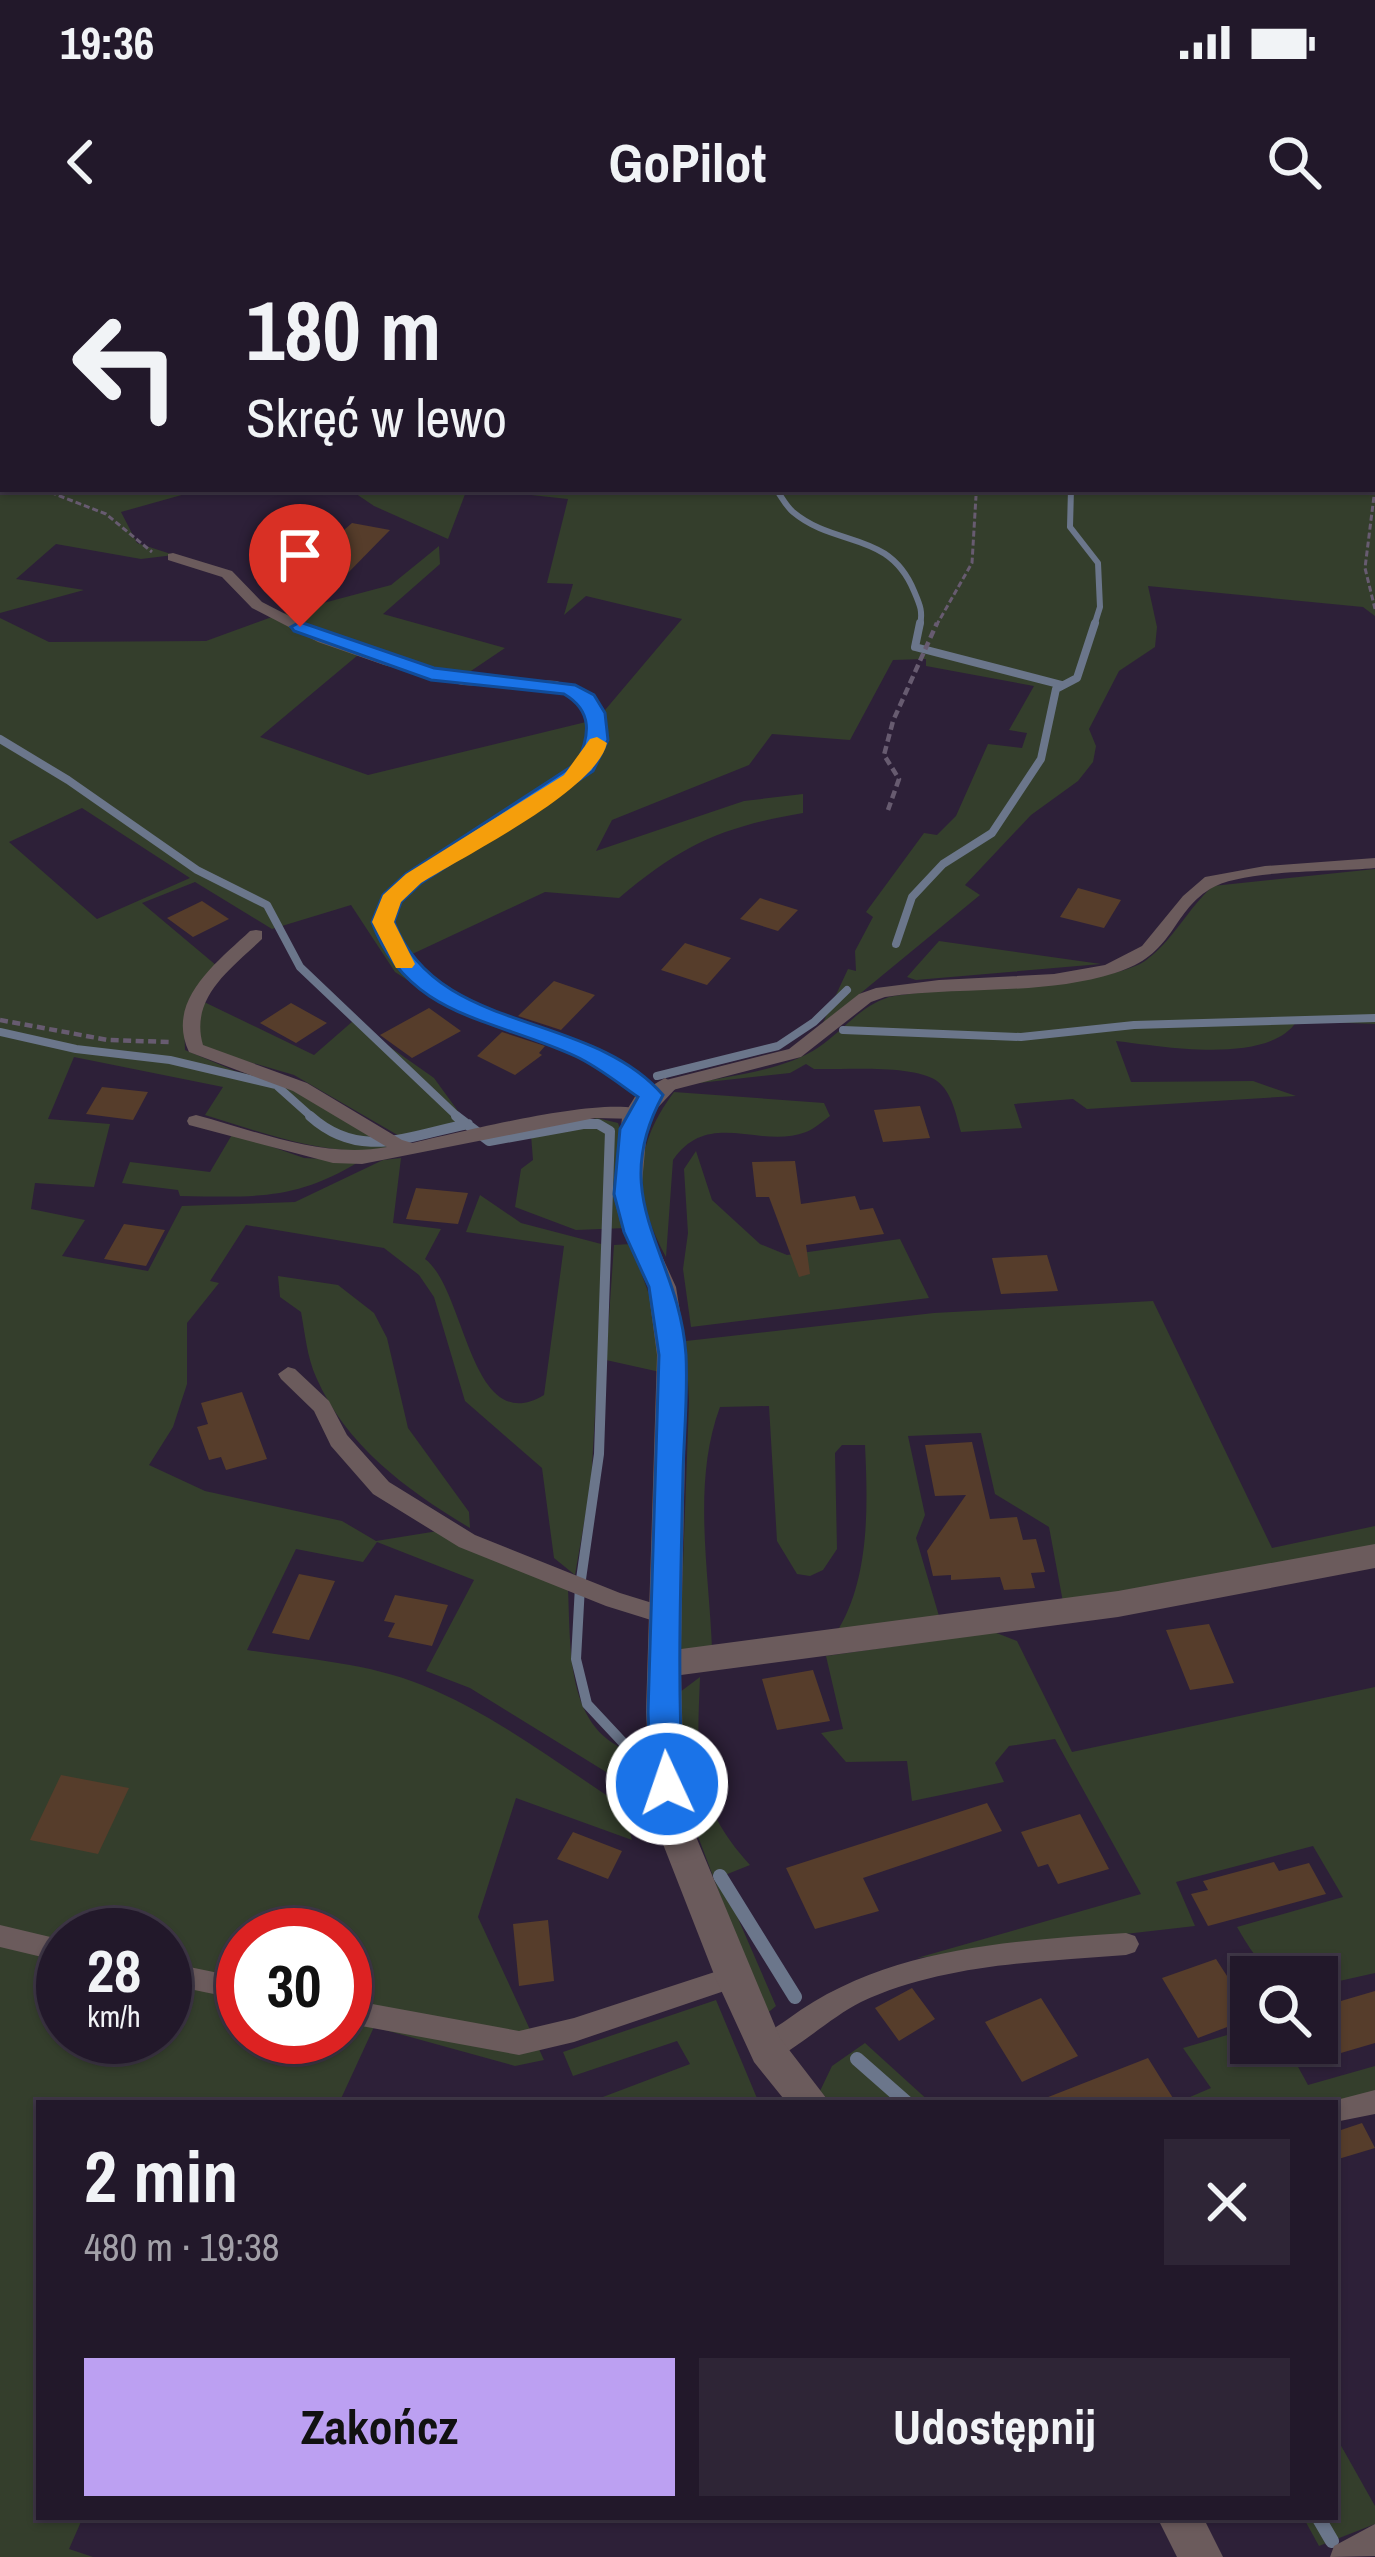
<!DOCTYPE html>
<html lang="pl">
<head>
<meta charset="utf-8">
<style>
  :root { --surface:#22182a; --page:#2e2536; --text:#f1f3f6; --muted:#a2a0a8; --line:#3f3747; --accent:#bca0f2 }
  body { margin:0; font-family:"Archivo Narrow",sans-serif; background:var(--page); color:var(--text); height:100vh; display:flex; flex-direction:column; font-size:45px; white-space:nowrap }
  * { box-sizing:border-box; margin:0 }
  p { font-size:39px; color:var(--muted) }
  .icon { flex:none; width:66px; height:66px; fill:none; stroke:currentColor; stroke-width:2; stroke-linecap:round; stroke-linejoin:round }
  .map { position:relative; flex:1; overflow:hidden }
  .drawer { position:absolute; left:36px; top:1860px; width:1302px; height:420px; display:flex; flex-direction:column; background:var(--surface); border-radius:0px; box-shadow:0 3px 9px #0004,0 0 0 3px var(--line) }
  .drawer>* { flex:none }
  .banner { position:absolute; left:0px; top:0px; width:1377px; height:252px; box-shadow:0 3px 9px #0004,0 0 0 3px var(--line); background:#22182a; color:var(--text); overflow:hidden }
  .tools { position:absolute; left:1230px; top:1716px; display:grid; gap:24px }
  .tools a { display:grid; place-items:center; width:108px; height:108px; border-radius:0px; background:var(--surface); box-shadow:0 3px 9px #0004,0 0 0 3px var(--line); font-size:60px }
  .speed { position:absolute; left:36px; top:1668px; display:flex; gap:24px; font-size:60px; font-weight:700; text-align:center }
  .speed>* { display:grid; place-content:center; width:156px; height:156px; border-radius:50%; background:var(--surface); box-shadow:0 3px 9px #0004,0 0 0 3px var(--line); line-height:1 }
  .speed small { font-size:30px; font-weight:400 }
  .speed .limit { border:18px solid #d22; background:#fff; color:#111 }
  .pin { position:absolute; display:grid; place-items:center; width:102px; height:102px; color:#fff; margin:-123px -51px; border-radius:50% 50% 50% 0; rotate:-45deg; box-shadow:0 0 12px #0007 }
  .pin .icon { rotate:45deg }
  .me { position:absolute; width:132px; margin:-66px; rotate:357deg; stroke-linejoin:round; filter:drop-shadow(0 0 9px #0008) }
  .turn { display:flex; align-items:center; gap:42px; height:252px; padding:0 48px; font-size:54px }
  .turn .icon { width:156px; height:156px; stroke-width:2.5 }
  .turn b { display:block; font-size:84px; line-height:102px }
  .round { display:grid; place-items:center; flex:none; width:126px; height:126px; border-radius:0px; background:var(--page) }
  .summary { display:flex; align-items:center; justify-content:space-between; height:204px; padding:0 48px }
  h1 { font-size:72px; font-weight:800; line-height:90px }
  .action { display:flex; gap:24px; margin-top:auto; padding:24px 48px }
  .action a { flex:1; height:138px; border-radius:0px; background:var(--accent); color:#111; font-size:48px; font-weight:800; line-height:138px; text-align:center }
  .action a+a { background:var(--page); color:var(--text) }
  .status { display:flex; justify-content:space-between; align-items:center; height:84px; padding:0 60px; background:var(--surface); direction:ltr }
  .status svg { height:33px; fill:currentColor }
  header { display:flex; justify-content:space-between; align-items:center; height:156px; padding:0 48px; background:var(--surface); font-size:54px; font-weight:800 }
  .map>svg:first-child { display:block }
  .green { fill:#343e2c; fill-rule:evenodd }
  .lines { fill:none; stroke-linecap:round; stroke-linejoin:round }
  .stream-far3 { stroke:#6b768b; stroke-width:6 }
  .stream-far2 { stroke:#6b768b; stroke-width:8 }
  .stream-far1 { stroke:#6b768b; stroke-width:10 }
  .stream { stroke:#6b768b; stroke-width:14 }
  .building { fill:#563d2b }
  .path-far1 { stroke:#675b70; stroke-width:3; stroke-dasharray:6 3; stroke-linecap:butt }
  .path { stroke:#675b70; stroke-width:4.5; stroke-dasharray:8 4.5; stroke-linecap:butt }
  .lane { fill:#6b5b5c; fill-rule:evenodd }
  .street { fill:#6b5b5c; fill-rule:evenodd }
  .route { fill:#1a73e8; stroke:#114b97; stroke-width:3 }
  .slow { fill:#f59e0b }
</style>
</head>
<body>
<div class="status"><b>19:36</b><svg viewBox="0 0 49 12"><path d="M0 12V9h3v3zM5 12V6h3v6zM10 12V3h3v9zM15 12V0h3v12zM26 1h20v11H26zM47 4h2v5h-2z"/></svg></div>
<header><svg class="icon" aria-label="back" viewBox="0 0 24 24"><path d="M15 5l-7 7 7 7"/></svg>GoPilot<svg class="icon" aria-label="search" viewBox="0 0 24 24"><circle cx="10" cy="10" r="6"/><path d="M15 15l6 6"/></svg></header>
<div class="map">
<svg width="1375" height="2317" viewBox="0 0 1375 2317">
  <rect width="100%" height="100%" fill="#2d2038"/>
  <path class="green" d="M0 0H1241L1242 3H3V249H203L121 272 137 303 174 315 141 319 56 304 16 339 84 350 0 373Z
    M1375 190V376L1363 367 1148 346 1157 387 1155 407 1119 431 1089 489 1096 506 1093 522 1078 541 1031 575 965 645 980 655 822 785 848 729 856 731 855 711 873 677 866 672 924 593 937 595 956 576 988 504 1022 508 1027 493 1009 490 1034 446 926 426V419L893 420 850 500 772 494 749 525 612 580 596 611 744 561 803 554V573C721 587 682 605 619 658L545 652 408 716 394 695 391 677C425 624 494 594 546 561 562 551 587 538 597 521 606 506 602 491 600 476L682 379 586 356 564 375 573 344 547 343 568 259 475 249H1374Z
    M349 249H467L448 299 374 266Z
    M439 306 440 324 383 374 505 408 462 437 326 397 282 374 391 345Z
    M272 377 358 415 260 497 368 535 586 482 584 514 571 532 408 637 379 676C381 707 397 725 418 747L395 732 351 665 272 689 195 642 142 663 217 726 184 778 185 810 235 831 279 842 395 908C329 919 268 894 205 875L223 847 74 817 48 879 110 884 94 947 35 943 31 969 85 980 62 1016 148 1031 182 966 295 962 383 920 401 918 393 983 441 989 425 1019C466 1049 470 1200 544 1155L564 1006 466 992 480 955 521 983 605 1005 591 1243 575 1335 554 1318 542 1228 465 1161 434 1057 419 1035 384 1008 246 985 210 1041 219 1043 187 1083V1144L173 1187 149 1225 205 1251 342 1281 376 1301 438 1291 568 1349C571 1413 565 1500 644 1515L645 1556 470 1448 426 1431 474 1340 377 1302 363 1322 296 1309 247 1410C304 1419 368 1423 422 1445 494 1474 558 1524 623 1566L632 1600 516 1558 478 1677 544 1820 515 1826 374 1787 339 1863H39V2277H83L69 2309 93 2317H0V378L49 402 206 401ZM82 568 190 638 97 679 9 602ZM63 1695H165V1797H63ZM243 1695H345V1797H243Z
    M1375 629V784L1297 781C1268 826 1160 806 1116 801L1131 842 1253 841 1296 856 1087 869 1073 859 1014 864 1022 888 961 892C956 875 952 852 937 841 913 824 844 830 814 829L806 824 790 833 690 844C731 835 784 831 819 807 845 789 859 767 889 757 949 745 1102 749 1145 721 1173 701 1188 668 1213 646Z
    M939 701 1101 724 916 740 907 737Z
    M200 760 314 815 353 781 434 838 471 889 401 897 294 835 208 810 202 807 195 781Z
    M674 852 824 863 830 876C823 881 814 889 806 892 760 910 709 868 673 920L666 1017C633 957 632 908 674 852Z
    M597 878 618 883 621 892 626 988 576 990 515 967 521 929 533 920 531 895Z
    M233 893 304 918 360 921C295 961 254 957 180 956L178 950 122 943 130 922 210 932Z
    M696 911 712 960 760 1004 787 1015 900 999 929 1058 691 1087 683 1029 688 993 684 929Z
    M631 1004 656 1074 660 1132 606 1120 614 1005Z
    M278 1036 338 1045 374 1073 387 1098 408 1188 469 1272 470 1288C408 1251 346 1206 316 1137 307 1117 305 1093 301 1072L280 1057Z
    M1153 1061 1272 1308 1375 1286V1308L1063 1362 1049 1287 995 1254 981 1193 908 1196 925 1275 916 1298 939 1376 835 1395C870 1341 868 1268 865 1205H842L835 1213 837 1309 823 1330 810 1336 797 1334 777 1301 769 1166 720 1167C692 1242 709 1330 712 1408L686 1413 680 1409 689 1161 686 1101 934 1073Z
    M994 1392 1017 1401 1072 1512 1375 1447V1733L1317 1746V1737C1268 1737 1261 1728 1237 1687L1343 1657 1313 1606 1176 1642 1195 1686 917 1718 1141 1654 1055 1499 1009 1506 995 1523 1004 1542 912 1561 907 1521 846 1522 821 1493 843 1489 826 1416Z
    M700 1437C697 1518 692 1561 750 1625L720 1637 776 1766 765 1775 693 1583 681 1523 680 1452Z
    M716 1760 759 1863H587L690 1824 677 1801 573 1836 563 1812Z
    M1251 1788V1803H1285L1308 1845 1375 1826V1854L1330 1863H1176L1211 1848 1183 1808Z
    M865 1803 931 1863H831L820 1851 832 1826Z
    M1335 2195 1375 2266V2284L1319 2306 1303 2277H1335Z"/>
  <g class="lines">
    <path class="stream-far3" d="M776 249C781 256 786 266 793 272 836 308 889 290 914 351 920 365 923 371 920 386
      M1071 249 1070 287 1098 323 1100 367 1094 386"/>
    <path class="stream-far2" d="M920 383 915 407 1062 445
      M0 499 68 540 197 630 267 665 300 727 460 879
      M896 704 912 657 943 624 992 593 1041 519 1056 449 1077 438 1095 383
      M843 790 1021 797 1134 785 1375 778
      M0 792 76 809 170 820 276 845 314 879
      M657 836 778 806 814 782 847 750"/>
    <path class="stream-far1" d="M310 876C360 921 408 896 468 884
      M456 876 489 901 583 884H598L610 891 599 1214 580 1346 576 1419 587 1464 630 1510"/>
    <path class="stream" d="M626 1507 634 1514
      M720 1636 795 1757
      M857 1819 907 1863
      M1318 2277 1332 2301"/>
  </g>
  <path class="building" d="M352 283 390 290 345 336 304 325Z
    M1078 648 1121 660 1104 688 1060 677Z
    M760 658 798 670 778 691 740 679Z
    M202 661 229 679 193 697 167 678Z
    M685 703 731 718 707 745 661 730Z
    M554 741 595 755 561 790 518 776Z
    M291 763 327 783 296 803 260 783Z
    M429 768 461 791 412 818 380 795Z
    M502 792 545 806 539 813 542 815 515 835 477 816Z
    M102 847 148 852 133 880 86 874Z
    M920 866 930 898 883 902 874 870Z
    M795 921 801 964 855 956 860 970 873 968 884 994 806 1005 810 1034 799 1037 769 957H756L752 922Z
    M416 948 468 953 458 984 406 979Z
    M124 984 165 990 146 1026 104 1019Z
    M1047 1015 1058 1051 1001 1054 992 1018Z
    M242 1152 267 1219 226 1230 221 1217 209 1220 197 1187 208 1184 201 1163Z
    M972 1202 990 1279 1017 1277 1023 1300 1036 1299 1045 1332 1031 1333 1035 1348 1004 1350 1000 1337 951 1340V1335L933 1336 927 1311 966 1255 935 1256 925 1205Z
    M299 1334 335 1341 309 1400 272 1393Z
    M395 1355 448 1365 432 1406 388 1397 395 1383 384 1381Z
    M1209 1384 1234 1443 1190 1450 1166 1390Z
    M813 1430 830 1481 777 1490 762 1439Z
    M61 1535 129 1548 98 1614 30 1600Z
    M987 1563 1002 1591 863 1638 879 1671 815 1689 786 1628Z
    M1080 1574 1109 1629 1058 1644 1048 1624 1038 1627 1021 1592Z
    M573 1592 622 1611 608 1639 557 1619Z
    M1274 1622 1279 1631 1309 1623 1326 1654 1208 1686 1191 1654 1208 1650 1203 1641Z
    M548 1680 554 1741 519 1746 513 1684Z
    M1216 1719 1229 1739 1240 1735 1251 1754V1778L1198 1798 1162 1738Z
    M912 1748 935 1779 899 1801 875 1768Z
    M1375 1751V1803L1317 1820V1768Z
    M1041 1758 1078 1816 1022 1842 985 1782Z
    M1148 1818 1176 1863H1039L1038 1861Z
    M1362 1883 1375 1908 1335 1920V1892Z"/>
  <g class="lines">
    <path class="path-far1" d="M1375 248 1365 328 1375 369
      M42 249 106 274 152 312
      M936 386 972 323 976 256"/>
    <path class="path" d="M888 570 899 539 884 515 893 481 937 383
      M0 780 108 800 170 802"/>
    <path class="lane" d="M173 313 232 331 262 362 328 396 394 419 462 435 557 441 592 456C608 482 608 504 591 529L419 643 399 662 392 682C437 772 505 770 588 806 613 817 635 834 658 851L660 855 658 859C634 862 607 830 586 819 537 793 477 787 431 755 404 736 389 711 374 682L385 656 407 635 579 523 590 493 581 462 554 450 462 445 384 425 318 402 252 368 222 337 168 320V314Z
      M1375 618V628C1335 632 1241 629 1210 649 1170 674 1175 715 1115 733 1042 756 961 746 885 757L871 762 801 817 665 852 656 846 658 842 789 809 859 754 876 748 939 740 1054 734 1105 725 1142 706 1183 656 1205 637 1265 626Z
      M256 690 262 691V699C232 728 189 757 203 805L307 843 402 900 412 903C454 894 618 851 647 873L638 879 595 878 362 924 333 923 189 885 187 881 189 877 196 875C257 891 323 919 387 907L293 851 189 812C165 761 216 723 250 691Z
      M288 1127 295 1129 329 1161 347 1195 389 1242 475 1295 620 1353 675 1370 678 1376 675 1382 667 1385 606 1366 459 1307 373 1254 331 1206 314 1171 281 1139 278 1134Z
      M0 1685 63 1700V1722L0 1707Z
      M1126 1693 1135 1696 1139 1704 1135 1712 1126 1715C1037 1722 943 1724 861 1762 829 1778 796 1811 767 1822L758 1818 754 1810C760 1796 775 1788 788 1779 885 1707 1010 1701 1126 1693Z
      M165 1722 243 1738V1760L165 1744Z
      M733 1726 742 1729 746 1737 742 1745 574 1802 519 1815 345 1783V1759L519 1791 574 1778Z
      M1375 1850V1874L1335 1882V1863H1325Z
      M1375 2284V2316L1330 2317 1334 2306Z"/>
    <path class="street" d="M665 838 678 846 648 878 641 954 651 992 676 1047 687 1115 681 1409 1118 1351 1375 1304V1328L1118 1377 681 1435 684 1544 697 1599 780 1798 830 1863H787L754 1822 715 1737 661 1599 650 1544 646 1472 657 1115 648 1047 623 992 613 954 622 878 636 855Z
      M1157 2277H1203L1223 2317H1177Z"/>
  </g>
  <path class="route" d="M300 382 434 428 575 445 594 455 605 473 608 500 593 531 421 643 401 662 394 682C437 795 590 770 663 855 605 961 679 1012 686 1115 688 1154 684 1195 683 1234 681 1337 677 1441 683 1544L678 1553 667 1557 656 1553 651 1544 648 1472 659 1115 649 1047 624 992 614 954 620 889 638 857C618 843 597 826 575 816 492 778 407 777 372 682L383 655 406 634 577 523C590 495 593 471 564 454L431 440 294 391 291 387Z"/>
  <path class="slow" d="M597 497 607 503C597 550 464 616 421 643L401 662 394 682 415 724 412 728H396L372 682 383 655 406 634 564 535 590 499Z"/>
</svg>
<div class="tools">
<a><svg class="icon" aria-label="search" viewBox="0 0 24 24"><circle cx="10" cy="10" r="6"/><path d="M15 15l6 6"/></svg></a>
</div>
<div class="speed"><div>28<small>km/h</small></div><div class="limit">30</div></div>
<div class="pin" style="left:300px;top:387px;background:#d93025"><svg class="icon" aria-label="arrive" viewBox="0 0 24 24"><path d="M6 21V4h12l-3 4 3 4H6"/></svg></div>
<svg class="me" style="left:667px;top:1544px" viewBox="-20 -20 40 40"><circle r="17" fill="#1a73e8" stroke="#fff" stroke-width="3"/><path d="M0-11L8 9 0 5-8 9z" fill="#fff"/></svg>
<div class="banner">
<div class="turn"><svg class="icon" aria-label="left" viewBox="0 0 24 24"><path d="M17 20v-9H6M10 6l-5 5 5 5"/></svg><div><b>180 m</b>Skręć w lewo</div></div>
</div>
<section class="drawer">
<div class="summary"><div><h1>2 min</h1><p>480 m · 19:38</p></div><a class="round"><svg class="icon" aria-label="close" viewBox="0 0 24 24"><path d="M6 6l12 12M18 6L6 18"/></svg></a></div>
<div class="action"><a>Zakończ</a><a>Udostępnij</a></div>
</section>
</div>
</body>
</html>
